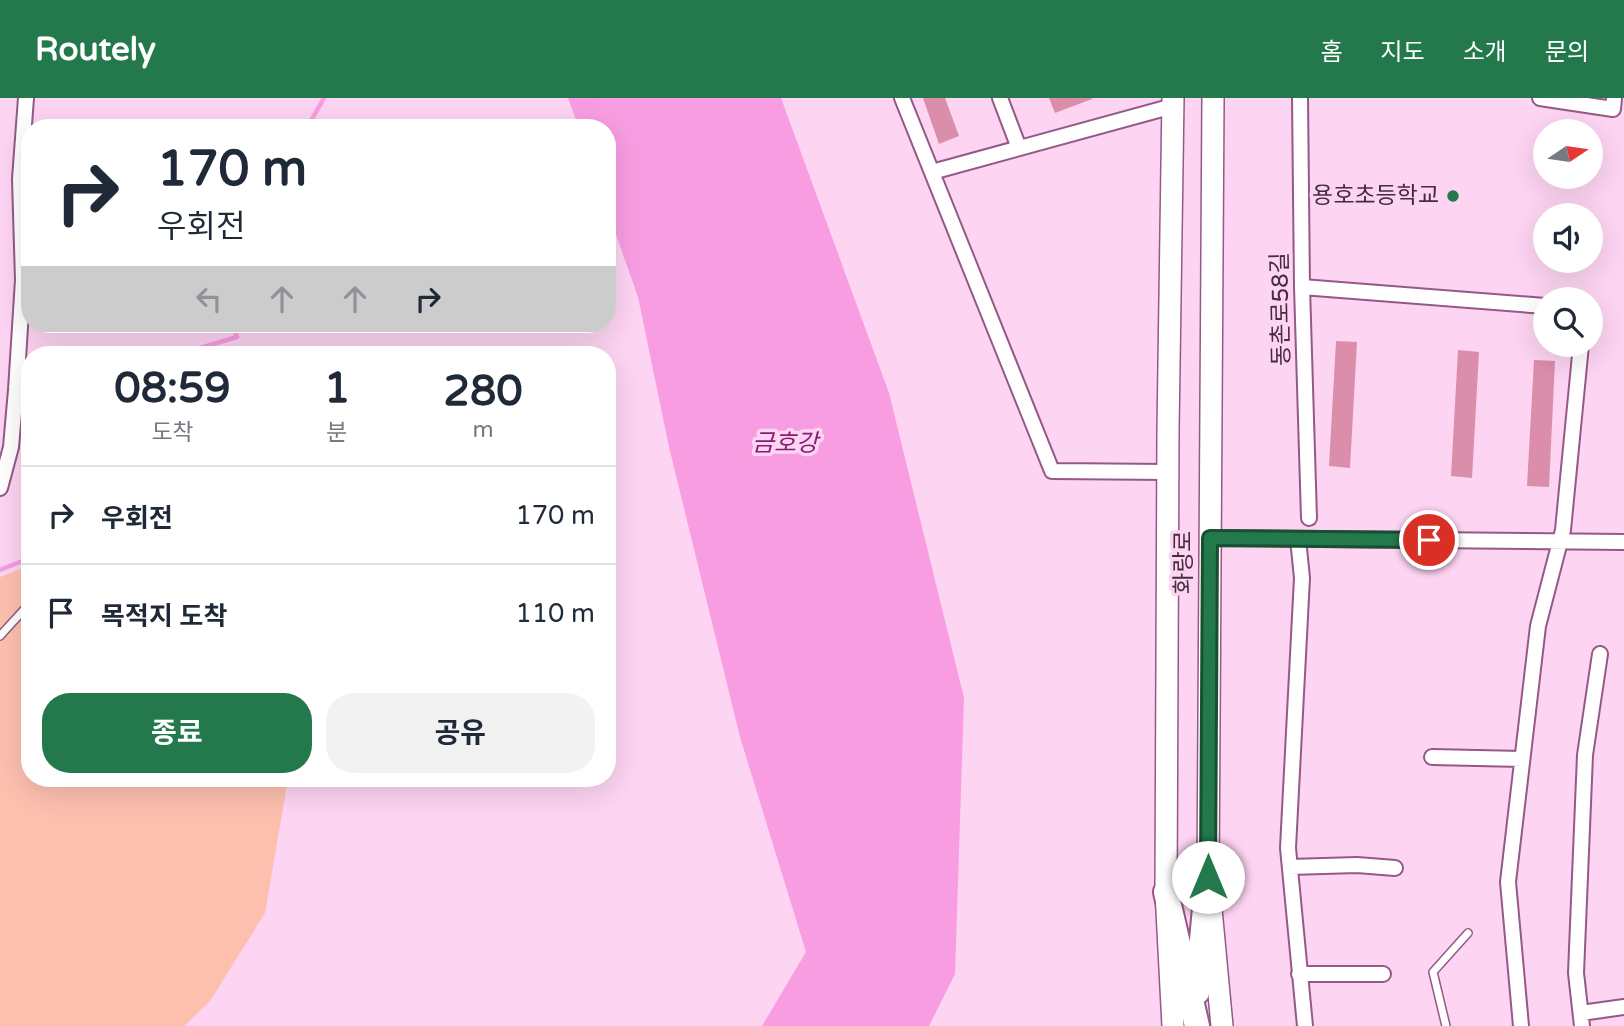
<!DOCTYPE html>
<html lang="ko">
<head>
<meta charset="utf-8">
<style>
  :root { --surface:#fff; --page:#f2f2f3; --text:#1f2937; --muted:#747a83; --line:#e0e1e3; --accent:#23794c }
  body { margin:0; font-family:"Varela Round","Noto Sans KR",sans-serif; background:var(--page); color:var(--text); height:100vh; display:flex; flex-direction:column; font-size:26px; white-space:nowrap }
  * { box-sizing:border-box; margin:0 }
  p { font-size:23px; color:var(--muted) }
  .icon { flex:none; width:38px; height:38px; fill:none; stroke:currentColor; stroke-width:2; stroke-linecap:round; stroke-linejoin:round }
  .map { position:relative; flex:1; overflow:hidden }
  .panel { position:absolute; left:21px; top:248px; width:595px; height:441px; display:flex; flex-direction:column; background:var(--surface); border-radius:28px; box-shadow:0 7px 28px #0002 }
  .panel>* { flex:none }
  .hud { position:absolute; left:21px; top:21px; width:595px; height:214px; border-radius:28px; box-shadow:0 7px 28px #0002; background:#fff; color:var(--text); overflow:hidden }
  .needle { width:46px; rotate:77deg }
  .tools { position:absolute; left:1533px; top:21px; display:grid; gap:14px }
  .tools a { display:grid; place-items:center; width:70px; height:70px; border-radius:50%; background:var(--surface); box-shadow:0 7px 28px #0002; font-size:35px }
  .pin { position:absolute; display:grid; place-items:center; width:60px; height:60px; color:#fff; margin:-30px; border:4px solid #fff; border-radius:50%; box-shadow:0 2px 7px #0007 }
  .me { position:absolute; width:77px; margin:-38px; rotate:0deg; stroke-linejoin:round; filter:drop-shadow(0 0 5px #0008) }
  .turn { display:flex; align-items:center; gap:24px; height:147px; padding:0 21px; font-size:32px }
  .turn .icon { width:91px; height:91px; stroke-width:2.5 }
  .turn b { display:block; font-size:49px; line-height:60px }
  .lanes { display:flex; align-items:center; height:66px; padding:0 21px; background:#0003; justify-content:center; gap:35px; direction:ltr }
  .lanes .off { opacity:.35 }
  .eta { display:flex; justify-content:space-evenly; align-items:center; height:119px; text-align:center }
  .eta b { font-size:42px; font-weight:700; line-height:49px }
  .button { display:flex; gap:14px; margin-top:auto; padding:14px 21px }
  .button a { flex:1; height:80px; border-radius:28px; background:var(--accent); color:#fff; font-size:28px; font-weight:700; line-height:80px; text-align:center }
  .button a+a { background:var(--page); color:var(--text) }
  ul { padding:0; list-style:none }
  li { display:flex; align-items:center; gap:21px; height:98px; padding:0 21px; border-top:2px solid var(--line) }
  li div { flex:1 }
  li b { display:block; font-size:26px }
  li em { font-style:normal }
  header { display:flex; align-items:center; gap:42px; box-sizing:border-box; height:98px; padding:0 35px; background:var(--accent); color:#fff }
  header strong { font-size:33px }
  nav { display:flex; gap:38px; margin-inline-start:auto; font-size:24px }
  .map>svg:first-child { display:block }
  .green { fill:#fdc0af }
  .water { fill:#f89de2 }
  .lines { fill:none; stroke-linecap:round; stroke-linejoin:round }
  .stream { stroke:#f89de2; stroke-width:4.5 }
  .building { fill:#da8eaa }
  .service-casing { stroke:#945986; stroke-width:10 }
  .minor-casing { stroke:#945986; stroke-width:18 }
  .primary-casing { stroke:#945986; stroke-width:24 }
  .motorway-casing { stroke:#945986; stroke-width:28 }
  .service { stroke:#fff; stroke-width:7 }
  .minor { stroke:#fff; stroke-width:14 }
  .primary { stroke:#fff; stroke-width:21 }
  .motorway { stroke:#fff; stroke-width:24 }
  .route-casing { stroke:#174f31; stroke-width:18 }
  .route { stroke:#23794c; stroke-width:12 }
  .poi-dot { fill:#23794c; stroke:#fdd4f2; stroke-width:2.5 }
  .labels { text-anchor:middle; dominant-baseline:central; stroke-width:7; stroke-linejoin:round; paint-order:stroke }
  .poi-label { font-size:23px; fill:#452b3e; stroke:#fdd4f2; text-anchor:end }
  .street-label { font-size:23px; fill:#452b3e; stroke:#fdd4f2 }
  .water-label { font-size:24px; font-style:italic; fill:#851c73; stroke:#fdd4f2 }
</style>
</head>
<body>
<header>
<strong>Routely</strong>
<nav><a>홈</a><a>지도</a><a>소개</a><a>문의</a></nav>
</header>
<div class="map">
<svg width="1624" height="928" viewBox="0 0 1624 928">
  <rect width="100%" height="100%" fill="#fdd4f2"/>
  <path class="green" d="M30 467V681H288L265 815 210 903 184 928H0V479Z"/>
  <path class="water" d="M568 0H781L889 295 964 600 955 876 929 928H762L806 854 740 639 669 349 638 199 607 111V30H579Z"/>
  <g class="lines">
    <path class="stream" d="M307 30 324 0
      M181 257 183 255 237 239 233 226
      M0 472 30 460"/>
  </g>
  <path class="building" d="M923 0H945L959 38 939 46Z
    M1049 0H1092V1L1055 15Z
    M1336 243 1357 244 1350 370 1329 368Z
    M1458 252 1479 254 1472 380 1451 378Z
    M1534 262 1555 263 1549 389 1527 388Z"/>
  <g class="lines">
    <g class="service-casing">
      <path id="service" d="M0 538 30 505
        M1446 928 1433 874 1468 835"/>
    </g>
    <g class="minor-casing">
      <path id="minor" d="M902 0 1052 373 1168 374
        M1000 0 1019 50
        M1300 0 1302 189 1309 420
        M1540 0 1613 11 1614 0
        M932 74 1173 8
        M1302 189 1545 208
        M0 390 11 349 16 292 23 182 20 81 26 0
        M1210 440 1624 444
        M1298 441 1302 480 1288 750 1305 928
        M1432 659 1522 661
        M1290 769 1357 767 1395 770
        M1299 876H1383
        M1581 915 1624 909
        M1521 928 1508 784 1538 528 1563 432 1581 247
        M1582 928 1576 875 1585 657 1600 556"/>
    </g>
    <g class="primary-casing">
      <path id="primary" d="M1213 0 1208 779 1222 928
        M1173 928 1166 794 1168 333 1173 0"/>
    </g>
    <g class="motorway-casing">
      <path id="motorway" d="M1166 794 1197 928
        M1197 894 1208 779"/>
    </g>
    <use href="#service" class="service"/>
    <use href="#minor" class="minor"/>
    <use href="#primary" class="primary"/>
    <use href="#motorway" class="motorway"/>
  </g>
  <g class="lines">
    <g class="route-casing">
      <path id="route" d="M1208 779 1210 440 1429 442"/>
    </g>
    <use href="#route" class="route"/>
  </g>
  <circle class="poi-dot" cx="1453" cy="98" r="7"/>
  <g class="labels">
    <g class="poi-label">
      <text x="1439" y="98">용호초등학교</text>
    </g>
    <g class="street-label">
      <text transform="translate(1281 211) rotate(-91)">동촌로58길</text>
      <text transform="translate(1184 464) rotate(-90)">화랑로</text>
    </g>
    <g class="water-label">
      <text x="785" y="345">금호강</text>
    </g>
  </g>
</svg>
<div class="tools">
<a><svg class="needle" viewBox="-14 -14 28 28"><path d="M0-13l5 13h-10z" fill="#e53935"/><path d="M0 13l5-13h-10z" fill="#747a83"/></svg></a>
<a><svg class="icon" aria-label="sound" viewBox="0 0 24 24"><path d="M4 9h4l5-4v14l-5-4H4zM17 9q2 3 0 6"/></svg></a>
<a><svg class="icon" aria-label="search" viewBox="0 0 24 24"><circle cx="10" cy="10" r="6"/><path d="M15 15l6 6"/></svg></a>
</div>
<div class="pin" style="left:1429px;top:442px;background:#d93025"><svg class="icon" aria-label="arrive" viewBox="0 0 24 24"><path d="M6 21V4h12l-3 4 3 4H6"/></svg></div>
<svg class="me" style="left:1208px;top:779px" viewBox="-20 -20 40 40"><circle r="19" fill="#fff"/><path d="M0-13L10 11 0 6-10 11z" fill="#23794c"/></svg>
<div class="hud">
<div class="turn"><svg class="icon" aria-label="right" viewBox="0 0 24 24"><path d="M7 20v-9h11M14 6l5 5-5 5"/></svg><div><b>170 m</b>우회전</div></div>
<div class="lanes"><svg class="icon off" aria-label="left" viewBox="0 0 24 24"><path d="M17 20v-9H6M10 6l-5 5 5 5"/></svg><svg class="icon off" aria-label="ahead" viewBox="0 0 24 24"><path d="M12 20V5M6 11l6-6 6 6"/></svg><svg class="icon off" aria-label="ahead" viewBox="0 0 24 24"><path d="M12 20V5M6 11l6-6 6 6"/></svg><svg class="icon" aria-label="right" viewBox="0 0 24 24"><path d="M7 20v-9h11M14 6l5 5-5 5"/></svg></div>
</div>
<section class="panel">
<div class="eta">
<div><b>08:59</b><p>도착</p></div>
<div><b>1</b><p>분</p></div>
<div><b>280</b><p>m</p></div>
</div>
<ul>
<li><svg class="icon" aria-label="right" viewBox="0 0 24 24"><path d="M7 20v-9h11M14 6l5 5-5 5"/></svg><div><b>우회전</b></div><em>170 m</em></li>
<li><svg class="icon" aria-label="arrive" viewBox="0 0 24 24"><path d="M6 21V4h12l-3 4 3 4H6"/></svg><div><b>목적지 도착</b></div><em>110 m</em></li>
</ul>
<div class="button"><a>종료</a><a>공유</a></div>
</section>
</div>
</body>
</html>
